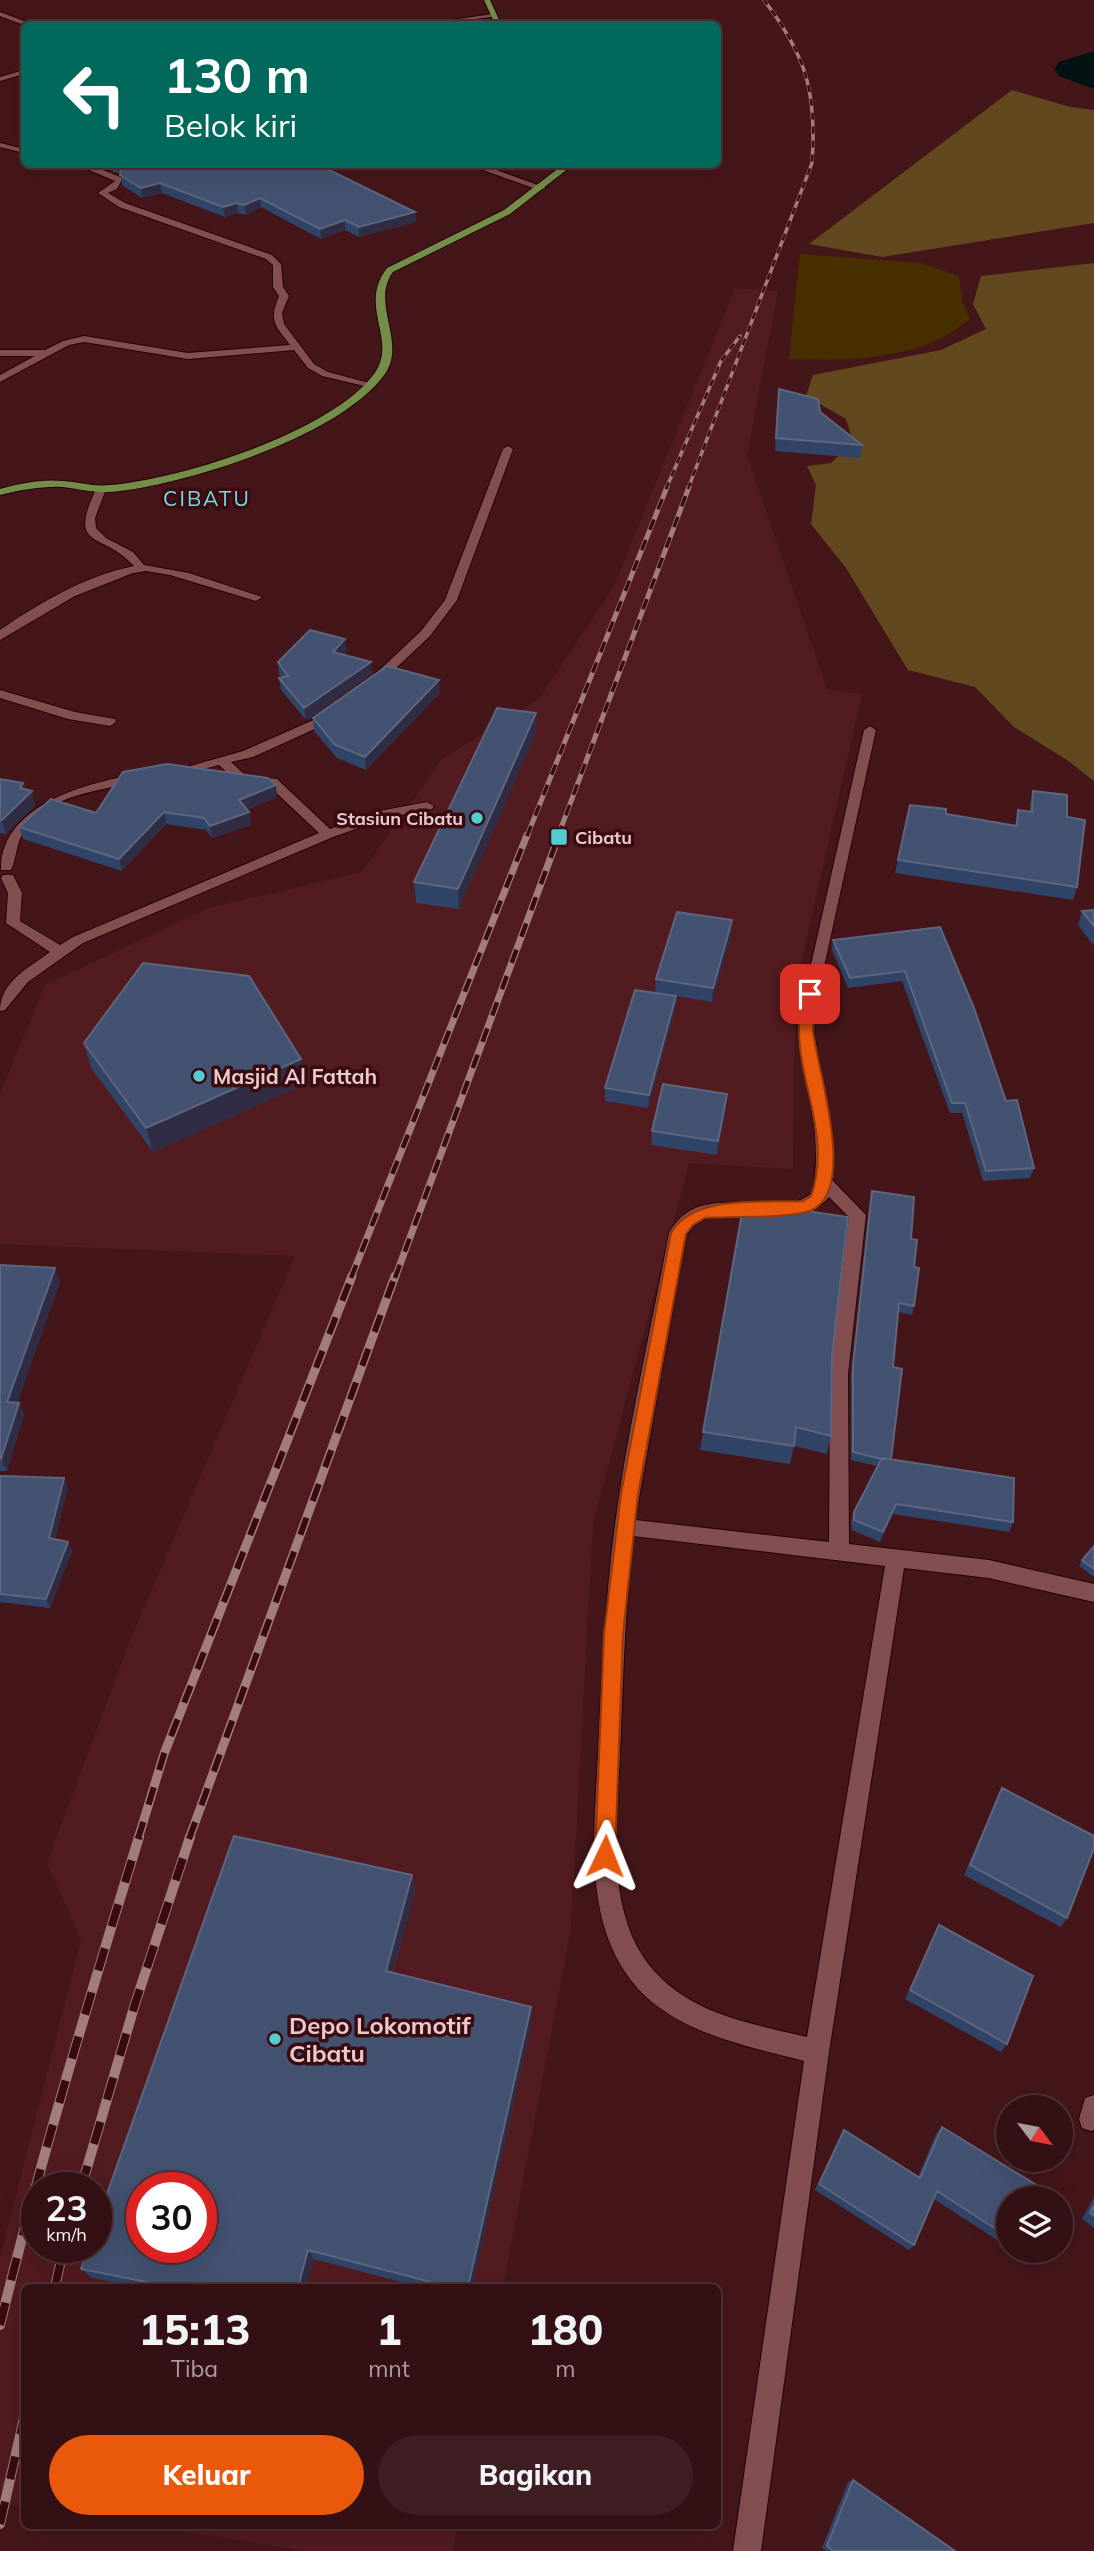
<!DOCTYPE html>
<html lang="id">
<head>
<meta charset="utf-8">
<style>
  :root { --surface:#331014; --page:#3e1e22; --text:#f1f3f6; --muted:#a99da0; --line:#4e3034; --accent:#ea580c }
  body { margin:0; font-family:Mulish,sans-serif; background:var(--page); color:var(--text); height:100vh; display:flex; flex-direction:column; font-size:26px; white-space:nowrap }
  * { box-sizing:border-box; margin:0 }
  p { font-size:23px; color:var(--muted) }
  .icon { flex:none; width:38px; height:38px; fill:none; stroke:currentColor; stroke-width:2; stroke-linecap:round; stroke-linejoin:round }
  .map { position:relative; flex:1; overflow:hidden }
  .drawer { position:absolute; left:21px; top:2284px; width:700px; height:245px; display:flex; flex-direction:column; background:var(--surface); border-radius:10px; box-shadow:0 7px 28px #0002,0 0 0 2px var(--line) }
  .drawer>* { flex:none }
  .top-card { position:absolute; left:21px; top:21px; width:700px; height:147px; border-radius:10px; box-shadow:0 7px 28px #0002,0 0 0 2px var(--line); background:#00695c; color:#fff; overflow:hidden }
  .needle { width:46px; rotate:122deg }
  .tools { position:absolute; left:996px; top:2095px; display:grid; gap:14px }
  .tools a { display:grid; place-items:center; width:77px; height:77px; border-radius:50%; background:var(--surface); box-shadow:0 7px 28px #0002,0 0 0 2px var(--line); font-size:35px }
  .speed { position:absolute; left:21px; top:2172px; display:flex; gap:14px; font-size:35px; font-weight:700; text-align:center }
  .speed>* { display:grid; place-content:center; width:91px; height:91px; border-radius:50%; background:var(--surface); box-shadow:0 7px 28px #0002,0 0 0 2px var(--line); line-height:1 }
  .speed small { font-size:18px; font-weight:400 }
  .speed .limit { border:10px solid #d22; background:#fff; color:#111 }
  .pin { position:absolute; display:grid; place-items:center; width:60px; height:60px; color:#fff; margin:-30px; border-radius:14px; box-shadow:0 4px 10px #0006 }
  .me { position:absolute; width:77px; margin:-38px; rotate:2deg; stroke-linejoin:round; filter:drop-shadow(0 0 5px #0008) }
  .turn { display:flex; align-items:center; gap:24px; height:147px; padding:0 28px; font-size:32px }
  .turn .icon { width:91px; height:91px; stroke-width:2.5 }
  .turn b { display:block; font-size:49px; line-height:60px }
  .eta { display:flex; justify-content:space-evenly; align-items:center; height:119px; text-align:center }
  .eta b { font-size:42px; font-weight:800; line-height:49px }
  .button { display:flex; gap:14px; margin-top:auto; padding:14px 28px }
  .button a { flex:1; height:80px; border-radius:42px; background:var(--accent); color:#fff; font-size:28px; font-weight:800; line-height:80px; text-align:center }
  .button a+a { background:var(--page); color:var(--text) }
  .map>svg:first-child { display:block }
  .built { fill:#521b20; fill-rule:evenodd }
  .green { fill:#482f00 }
  .forest { fill:#62481e }
  .lines { fill:none; stroke-linecap:round; stroke-linejoin:round }
  .river { fill:#031313; fill-rule:evenodd }
  .minor-casing { stroke:#280005; stroke-width:2 }
  .primary-casing { stroke:#280005; stroke-width:2 }
  .minor { fill:#834e50; fill-rule:evenodd }
  .primary { fill:#738e49; fill-rule:evenodd }
  .rail-far4-casing { stroke:#a27d7e; stroke-width:3.5 }
  .rail-far3-casing { stroke:#a27d7e; stroke-width:5 }
  .rail-far2-casing { stroke:#a27d7e; stroke-width:7 }
  .rail-far1-casing { stroke:#a27d7e; stroke-width:9 }
  .rail-casing { stroke:#a27d7e; stroke-width:10 }
  .rail-far4 { stroke:#390b11; stroke-width:2.5; stroke-dasharray:7; stroke-linecap:butt }
  .rail-far3 { stroke:#390b11; stroke-width:3.5; stroke-dasharray:11; stroke-linecap:butt }
  .rail-far2 { stroke:#390b11; stroke-width:4.5; stroke-dasharray:14; stroke-linecap:butt }
  .rail-far1 { stroke:#390b11; stroke-width:6; stroke-dasharray:18; stroke-linecap:butt }
  .rail { stroke:#390b11; stroke-width:8; stroke-dasharray:23; stroke-linecap:butt }
  .wall { fill:#2f4466 }
  .shaded-wall { fill:#2f2c43 }
  .building { fill:#435271; stroke:#5d657f; stroke-width:2; fill-rule:evenodd }
  .route { fill:#ea580c; stroke:#983908; stroke-width:2 }
  .poi-dot { fill:#52cdd0; stroke:#390b11; stroke-width:2.5 }
  .labels { text-anchor:middle; dominant-baseline:central; stroke-width:7; stroke-linejoin:round; paint-order:stroke }
  .far-poi-label { font-size:18px; font-weight:bold; fill:#e9caca; stroke:#390b11; text-anchor:end }
  .far-quarter-label { font-size:21px; letter-spacing:2px; fill:#72dee1; stroke:#390b11 }
  .poi-label { font-size:21px; font-weight:bold; fill:#e9caca; stroke:#390b11; text-anchor:start }
  .near-poi-label { font-size:24px; font-weight:bold; fill:#e9caca; stroke:#390b11; text-anchor:start }
</style>
</head>
<body>
<div class="map">
<svg width="1094" height="2551" viewBox="0 0 1094 2551">
  <rect width="100%" height="100%" fill="#44161a"/>
  <path class="built" d="M735 288 778 291 747 455 827 689 862 694 795 990 793 1169 689 1163 593 1523 571 1929 503 2287H24V2506L0 2503V2258L81 1940 47 1863 129 1643 295 1256 0 1244V1094L45 985 209 908 362 872 442 759 539 699 614 586ZM37 2188H96V2247H37ZM142 2188H201V2247H142Z
    M143 2525H458L453 2551H306Z"/>
  <path class="green" d="M800 254 921 263 959 276 962 301 970 319C960 326 949 335 938 340 893 360 838 361 789 359Z"/>
  <path class="forest" d="M1012 90 1070 107 1094 110V223L882 257 809 244Z
    M1094 263V781L1067 760 1014 727 975 687 908 670 846 568 811 524 816 485 807 466 831 463 853 442 846 419 806 396 813 375 941 350 986 329 973 304 981 276Z"/>
  <g class="lines">
    <path class="river" d="M1094 51V89L1059 76 1054 69 1059 62Z"/>
    <g class="minor-casing">
      <path id="minor" d="M0 12 29 23 30 24 24 25 0 16Z
        M493 14 491 17 434 24 437 22Z
        M362 20 376 24H343Z
        M94 22H129L132 24H91Z
        M24 70V74L0 81V77Z
        M0 143 24 149V153L0 147Z
        M75 164H88L123 178 117 189 108 193 125 203 272 255 281 264 283 287 289 296 282 313 284 324 314 364 328 372 373 384V388L322 376 308 368 294 350 188 359 84 342 69 345 0 382V375L35 356H0V350H45L63 341 84 336 188 353 290 345C274 324 269 321 279 296L273 287V265L266 259 119 207 98 193 115 181Z
        M466 164H480L546 188 539 190Z
        M508 446 513 449 457 600 430 636 378 685H370V679L421 631 445 600 503 449Z
        M97 487 106 489 95 518 96 528 106 538 133 552 144 565 189 573 262 597 256 601 170 575 146 571 133 573 75 596 0 640V630C39 603 87 575 134 566 102 530 66 552 97 487Z
        M0 690 75 712 115 719 116 722 110 726 68 719 0 698Z
        M334 711 339 712V718L253 757 231 762 245 775 277 779 330 829 379 811 427 802 434 806 432 809 387 818 333 837 83 943 28 982 5 1010 0 1011C0 982 28 968 50 952L6 923 8 893 1 878 3 875H13L22 893 20 921 60 945 73 937 319 833 268 785 236 781 219 765 176 776 169 772 243 751Z
        M870 726 876 730 818 994 814 1032 832 1134V1180L866 1215 848 1374 849 1544 989 1560 1094 1584V1602L989 1578 904 1568 829 2052 761 2551H733L804 2061C743 2045 670 2032 630 1979 582 1915 595 1826 598 1752 602 1676 605 1600 615 1525 628 1427 651 1330 669 1233 702 1174 776 1226 813 1192 819 1157 815 1124 808 1089 803 1066 797 1042 799 1018L864 730ZM829 1197 849 1217 830 1374 829 1542 635 1520 686 1235 697 1222 707 1218C741 1214 806 1226 829 1197ZM633 1536 885 1566 807 2037C758 2025 699 2016 661 1978 644 1962 632 1941 626 1919 610 1866 617 1809 620 1755 623 1682 625 1609 633 1536Z
        M138 774 143 775V781C103 790 51 793 25 830 16 842 17 857 11 870H1C0 803 92 782 138 774Z
        M1094 2095V2130L1091 2131 1082 2128 1079 2119 1085 2098Z"/>
    </g>
    <g class="primary-casing">
      <path id="primary" d="M484 0H490L501 24H495Z
        M564 164H574L510 214 393 272C370 303 407 342 385 374 341 436 185 485 111 492 94 493 79 489 63 487 42 486 21 490 0 495V489C21 483 42 479 63 481 79 482 94 487 110 485 181 479 331 432 374 374 399 340 357 307 387 268L504 210Z"/>
    </g>
    <use href="#minor" class="minor"/>
    <use href="#primary" class="primary"/>
    <g class="rail-far4-casing">
      <path id="rail-far4" d="M666 489 721 361 740 336
        M688 489 812 163C817 93 807 57 764 0"/>
    </g>
    <g class="rail-far3-casing">
      <path id="rail-far3" d="M527 836 667 487
        M558 836 689 487"/>
    </g>
    <g class="rail-far2-casing">
      <path id="rail-far2" d="M351 1278 527 835
        M395 1278 559 835"/>
    </g>
    <g class="rail-far1-casing">
      <path id="rail-far1" d="M138 1839 164 1754 352 1276
        M189 1839 395 1276"/>
    </g>
    <g class="rail-casing">
      <path id="rail" d="M81 2188 135 2004 190 1837
        M55 2287 64 2247
        M0 2325C40 2161 89 1999 139 1837
        M0 2524 24 2418"/>
    </g>
    <use href="#rail-far4" class="rail-far4"/>
    <use href="#rail-far3" class="rail-far3"/>
    <use href="#rail-far2" class="rail-far2"/>
    <use href="#rail-far1" class="rail-far1"/>
    <use href="#rail" class="rail"/>
  </g>
  <path class="wall" d="M111 164H317L415 212 416 222 359 237 345 230 321 239 261 207 246 215 238 213 225 217 162 193 142 198 122 185 121 174 112 171Z
    M779 389 820 412 862 445 860 458 775 451Z
    M347 651 343 655 372 674 306 720 281 690 279 678H282L279 674 278 662Z
    M440 693 366 770 337 758 314 731 313 718Z
    M536 713V733L459 909 416 903 414 882Z
    M0 779 25 789 35 805 6 834 0 833Z
    M1033 791 1067 817 1077 887 1073 900 895 873 910 805 946 814 1015 826 1018 810 1030 812V804Z
    M277 797 247 810 249 812 251 825 212 838 206 830 166 824 122 871 23 839 19 827 96 813Z
    M1094 910V946L1078 925 1082 911Z
    M732 920 731 935 712 1002 676 996 675 1010 648 1108 605 1101V1088L655 993 656 979Z
    M940 927 1006 1101 1034 1168 1030 1178 983 1181 962 1113H950L902 981 848 988 832 950 833 940Z
    M84 1043 301 1059 305 1084 153 1152 91 1068Z
    M726 1108 717 1155 651 1145 652 1131Z
    M872 1191 911 1239 914 1267V1306L912 1315 898 1312 893 1367 891 1459 1013 1522 1009 1532 893 1514 880 1542 852 1530 851 1522 854 1512 877 1466 851 1460V1374L870 1200Z
    M0 1265 60 1282 17 1403H19L24 1415 7 1471H0Z
    M832 1355 831 1436 827 1454 794 1446 790 1464 700 1450 703 1432Z
    M0 1476 68 1487 55 1539 68 1542 72 1551 50 1608 0 1602Z
    M1094 1546V1577L1079 1566 1082 1560Z
    M1002 1788 1067 1918 1061 1927 964 1875 997 1799Z
    M412 1875 415 1891 393 1972 532 2021 472 2287H420L314 2259 306 2287H140L92 2278 81 2269Z
    M939 1925 1007 2044 1001 2052 905 1999Z
    M942 2127 1008 2198V2247L934 2199 914 2245 909 2250 815 2190 844 2130 918 2177 936 2134Z
    M1094 2197V2228L1082 2219Z
    M853 2480 955 2551H827L822 2548 848 2482Z"/>
  <path class="shaded-wall" d="M160 183 162 193 142 198 141 188Z
    M260 198 261 207 246 215 244 205Z
    M237 203 238 213 225 217 223 207Z
    M415 212 416 222 359 237V227Z
    M345 220V230L321 239 320 229Z
    M345 639 347 651 335 664 333 652Z
    M371 662 372 674 306 720 304 708Z
    M439 680 440 693 366 770 365 757Z
    M536 713V733L459 909 458 889Z
    M23 783 27 796 32 791 35 805 6 834 2 820Z
    M276 785 277 797 241 812 239 800Z
    M164 812 166 824 122 871 119 859Z
    M249 812 251 825 212 838 210 826Z
    M732 920 731 935 712 1002 713 988Z
    M676 996 675 1010 648 1108 649 1095Z
    M301 1059 305 1084 153 1152 146 1128Z
    M727 1094 726 1108 717 1155 718 1141Z
    M55 1268 60 1282 13 1415 7 1402Z
    M19 1403 24 1415 7 1471 1 1459Z
    M64 1478 68 1487 53 1547 49 1538Z
    M896 1504 893 1514 880 1542 883 1532Z
    M68 1542 72 1551 50 1608 46 1599Z
    M412 1875 415 1891 389 1985 386 1971Z
    M531 2007 532 2021 472 2287H468Z
    M308 2250 314 2259 306 2287H298Z"/>
  <path class="building" d="M119 164H317L415 212 359 227 345 220 320 229 260 198 244 205 237 203 223 207 160 183 141 188 120 175 122 166Z
    M779 389 818 399 820 412 862 445 776 438Z
    M310 630 345 639 333 652 371 662 304 708 279 678 288 676 278 662Z
    M387 666 439 680 365 757 335 745 313 718Z
    M497 708 536 713 458 889 414 882Z
    M167 764 268 778 276 785 239 800 249 812 210 826 204 818 164 812 119 859 19 827 51 799 96 813 123 772Z
    M0 779 23 783 20 788 32 791 2 820H0Z
    M1033 791 1067 795V817L1085 820 1077 887 898 860 910 805 946 809V814L1017 826 1018 810 1032 812Z
    M1094 910V926L1082 911Z
    M677 912 732 920 713 988 656 979Z
    M940 927 974 1008 1006 1101 1017 1100 1034 1168 986 1171 965 1103H952L905 971 850 978 833 940Z
    M143 963 249 976 301 1059 146 1128 84 1043Z
    M635 990 676 996 649 1095 605 1088Z
    M663 1084 727 1094 718 1141 652 1131Z
    M872 1191 914 1197 911 1239 917 1240 914 1267 919 1268 914 1306 899 1303 893 1367 902 1369 891 1459H881L853 1452V1366Z
    M744 1202 848 1217 832 1355 831 1436 796 1427 794 1446 703 1432Z
    M0 1265 55 1268 7 1402 19 1403 1 1459 0 1458Z
    M882 1458 1014 1478 1013 1522 896 1504 883 1532 854 1520V1512Z
    M0 1476 64 1478 49 1538 68 1542 46 1599 0 1594Z
    M1094 1546V1569L1082 1560Z
    M1002 1788 1094 1836V1848L1067 1918 970 1865Z
    M234 1836 412 1875 386 1971 531 2007 468 2287H450L308 2250 298 2287H172L81 2269 89 2247H96V2225ZM142 2188H201V2247H142Z
    M939 1925 1033 1976 1007 2044 910 1990Z
    M942 2127 1038 2186 1033 2198H1008V2237L937 2191 914 2245 819 2184 844 2130 920 2178Z
    M1094 2205V2216L1090 2213Z
    M853 2480 955 2551H833L827 2546Z"/>
  <path class="route" d="M810 990 817 994C816 1006 812 1020 813 1032 818 1071 857 1189 812 1210 793 1219 729 1216 705 1218L693 1225 686 1234 638 1494 623 1634 615 1856 612 1863 605 1866 598 1863 595 1856 604 1634 621 1494 671 1233C693 1194 762 1203 803 1201L811 1196C832 1136 798 1084 799 1027 799 1016 802 1005 803 994Z"/>
  <g class="poi-dot">
    <circle cx="477" cy="818" r="7"/>
    <rect x="550" y="828" width="18" height="18" rx="3.5"/>
    <circle cx="199" cy="1076" r="7"/>
    <circle cx="275" cy="2039" r="7"/>
  </g>
  <g class="labels">
    <g class="far-poi-label">
      <text x="463" y="818">Stasiun Cibatu</text>
      <text x="575" y="837" text-anchor="start">Cibatu</text>
    </g>
    <g class="far-quarter-label">
      <text x="207" y="498">CIBATU</text>
    </g>
    <g class="poi-label">
      <text x="213" y="1076">Masjid Al Fattah</text>
    </g>
    <g class="near-poi-label">
      <text x="289" y="2025">Depo Lokomotif<tspan x="289" dy="28">Cibatu</tspan></text>
    </g>
  </g>
</svg>
<div class="tools">
<a><svg class="needle" viewBox="-14 -14 28 28"><path d="M0-13l5 13h-10z" fill="#e53935"/><path d="M0 13l5-13h-10z" fill="#a99da0"/></svg></a>
<a><svg class="icon" aria-label="layers" viewBox="0 0 24 24"><path d="M12 4l9 5-9 5-9-5zM3 14l9 5 9-5"/></svg></a>
</div>
<div class="speed"><div>23<small>km/h</small></div><div class="limit">30</div></div>
<div class="pin" style="left:810px;top:994px;background:#d93025"><svg class="icon" aria-label="arrive" viewBox="0 0 24 24"><path d="M6 21V4h12l-3 4 3 4H6"/></svg></div>
<svg class="me" style="left:605px;top:1856px" viewBox="-20 -20 40 40"><path d="M0-17L14 15 0 8-14 15z" fill="#ea580c" stroke="#fff" stroke-width="4"/></svg>
<div class="top-card">
<div class="turn"><svg class="icon" aria-label="left" viewBox="0 0 24 24"><path d="M17 20v-9H6M10 6l-5 5 5 5"/></svg><div><b>130 m</b>Belok kiri</div></div>
</div>
<section class="drawer">
<div class="eta">
<div><b>15:13</b><p>Tiba</p></div>
<div><b>1</b><p>mnt</p></div>
<div><b>180</b><p>m</p></div>
</div>
<div class="button"><a>Keluar</a><a>Bagikan</a></div>
</section>
</div>
</body>
</html>
